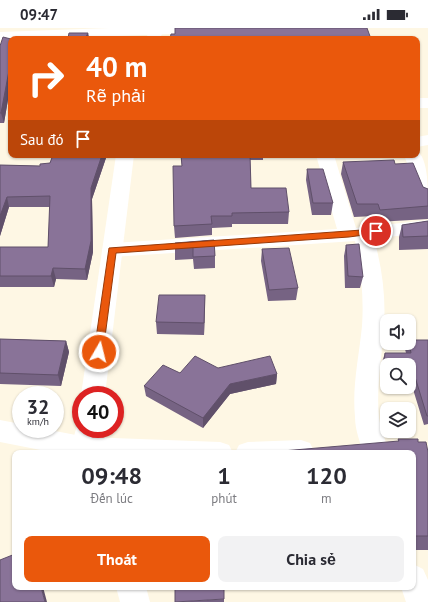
<!DOCTYPE html>
<html lang="vi">
<head>
<meta charset="utf-8">
<style>
  :root { --surface:#fff; --page:#f2f2f3; --text:#2b2b33; --muted:#7c7c81; --accent:#ea580c }
  body { margin:0; font-family:"PT Sans",sans-serif; background:var(--page); color:var(--text); height:100vh; display:flex; flex-direction:column; font-size:15px; white-space:nowrap }
  * { box-sizing:border-box; margin:0 }
  p { font-size:13px; color:var(--muted) }
  .icon { flex:none; width:22px; height:22px; fill:none; stroke:currentColor; stroke-width:2; stroke-linecap:round; stroke-linejoin:round }
  .map { position:relative; flex:1; overflow:hidden }
  .side { position:absolute; left:12px; top:422px; width:404px; height:140px; display:flex; flex-direction:column; background:var(--surface); border-radius:8px; box-shadow:0 1px 3px #0004 }
  .side>* { flex:none }
  .guide { position:absolute; left:8px; top:8px; width:412px; height:122px; border-radius:8px; box-shadow:0 1px 3px #0004; background:#ea580c; color:#fff; overflow:hidden }
  .tools { position:absolute; left:380px; top:286px; display:grid; gap:8px }
  .tools a { display:grid; place-items:center; width:36px; height:36px; border-radius:8px; background:var(--surface); box-shadow:0 1px 3px #0004; font-size:20px }
  .speed { position:absolute; left:12px; top:358px; display:flex; gap:8px; font-size:20px; font-weight:700; text-align:center }
  .speed>* { display:grid; place-content:center; width:52px; height:52px; border-radius:50%; background:var(--surface); box-shadow:0 1px 3px #0004; line-height:1 }
  .speed small { font-size:10px; font-weight:400 }
  .speed .limit { border:6px solid #d22; background:#fff; color:#111 }
  .pin { position:absolute; display:grid; place-items:center; width:34px; height:34px; color:#fff; margin:-17px; border:2px solid #fff; border-radius:50%; box-shadow:0 1px 4px #0007 }
  .me { position:absolute; width:44px; margin:-22px; rotate:8deg; stroke-linejoin:round; filter:drop-shadow(0 0 3px #0008) }
  .turn { display:flex; align-items:center; gap:14px; height:84px; padding:0 12px; font-size:18px }
  .turn .icon { width:52px; height:52px; stroke-width:2.5 }
  .turn b { display:block; font-size:28px; line-height:34px }
  .then { display:flex; align-items:center; height:38px; padding:0 12px; background:#0003; gap:8px; font-size:15px }
  .eta { display:flex; justify-content:space-evenly; align-items:center; height:68px; text-align:center }
  .eta b { font-size:24px; font-weight:600; line-height:28px }
  .primary-button { display:flex; gap:8px; margin-top:auto; padding:8px 12px }
  .primary-button a { flex:1; height:46px; border-radius:8px; background:var(--accent); color:#fff; font-size:16px; font-weight:600; line-height:46px; text-align:center }
  .primary-button a+a { background:var(--page); color:var(--text) }
  .status { display:flex; justify-content:space-between; align-items:center; height:28px; padding:0 20px; background:var(--surface); direction:ltr }
  .status svg { height:11px; fill:currentColor }
  .map>svg:first-child { display:block }
  .lines { fill:none; stroke-linecap:round; stroke-linejoin:round }
  .minor { fill:#fff; fill-rule:evenodd }
  .tertiary { fill:#fff; fill-rule:evenodd }
  .wall { fill:#766383 }
  .shaded-wall { fill:#60506a }
  .building { fill:#897398; stroke:#60506a }
  .route { fill:#ea580c; stroke:#983908 }
</style>
</head>
<body>
<div class="status"><b>09:47</b><svg viewBox="0 0 49 12"><path d="M0 12V9h3v3zM5 12V6h3v6zM10 12V3h3v9zM15 12V0h3v12zM26 1h20v11H26zM47 4h2v5h-2z"/></svg></div>
<div class="map">
<svg width="428" height="574" viewBox="0 0 428 574">
  <rect width="100%" height="100%" fill="#fef7e4"/>
  <g class="lines">
    <path class="minor" d="M110 0H240L238 3 233 4 0 12V4Z
      M417 70H428V80H417Z
      M428 107V117L417 119V109Z
      M417 123C428 130 428 160 428 173L421 171 419 167 404 127H417Z
      M316 127H334L356 200 428 192V204L374 211C382 239 386 269 384 298 382 329 376 359 379 390 381 402 386 413 389 425H363C360 413 355 402 355 389 352 358 359 329 362 298 364 270 361 241 355 213L112 229 105 227 102 222 105 217 112 215 337 201Z
      M0 392 21 396V401H45L86 409 220 414 229 417 233 425H56L0 414Z
      M301 412 310 415 314 423 313 425H235L239 417 248 414Z
      M413 536 423 541 428 552V574H406L401 559H413Z"/>
    <path class="tertiary" d="M150 0H164L160 11H146Z
      M116 127H134L105 367H81Z
      M79 393H81V401H101L99 420 101 425H75C71 415 75 403 79 393Z
      M116 559H146L150 574H120Z"/>
  </g>
  <path class="wall" d="M88 5 89 11H68V10Z
    M11 11V54L4 95H0V18Z
    M53 127H107L92 171 93 224 87 252 56 251 54 259H0V219H48L50 179H9L0 208V137L40 138 50 135Z
    M181 127H263V132H250L251 160 289 184 288 196H232V199L212 200V207L175 210 174 198 182 138Z
    M343 134 395 136 423 159 428 161V191L377 194 375 188 354 189 341 146Z
    M307 141 333 175 331 187H312L306 152Z
    M428 193V221L399 222V209L402 197Z
    M214 212 215 228V240L194 241 193 231 175 232V215Z
    M346 217 363 249 360 260H345L344 228Z
    M262 221 298 260 296 272 268 273 261 233Z
    M205 267 204 307 157 306 156 294Z
    M0 311 66 313 69 324 61 358 0 356Z
    M428 312V396L424 397 412 358 409 357V337H387V357H380L382 334 385 325H406L405 321 407 315Z
    M218 340 277 346 276 356 230 366 203 400 146 368 144 358 180 345Z
    M398 411 418 414 428 424V522H413V425L398 413Z
    M224 571V574H175Z"/>
  <path class="shaded-wall" d="M88 5 89 10 86 11V9Z
    M11 32V54L4 95 1 85Z
    M102 127H107L92 171 93 224 87 252 85 241 91 160Z
    M7 169 9 179 0 208V188Z
    M53 240 56 251 54 259 51 248Z
    M205 267V279L204 307V295Z
    M66 313 69 324 61 358 58 347Z
    M277 346 276 356 230 366 203 400V390L230 356Z
    M41 559H43L47 574H45Z"/>
  <path class="building" d="M175 0H367L371 11H170L171 6H175Z
    M69 5H88L86 9 68 10Z
    M3 9 11 11V32L1 85H0V18Z
    M53 127H102L91 160V213L85 241 53 240 51 248H0V219H48L50 168 7 169 0 188V137L40 138V136L50 135Z
    M181 127H250L251 160H286L289 184 232 185V188H211L212 196 174 198 173 138H182Z
    M394 132 395 136 413 135 423 159 428 161V178L380 182 378 176H357L343 134Z
    M307 141H323L333 175H313Z
    M428 193V208L403 209 402 197Z
    M214 212 215 228 193 229V219L175 220V215Z
    M359 216 363 249 348 248 346 217Z
    M289 220 298 260 269 262 262 221Z
    M159 267H205L204 295 156 294Z
    M0 311 66 313 58 347 0 345Z
    M409 312H428V388H427L415 349H409V337H387V348H383L385 325H411L409 315Z
    M195 328 218 340 270 328 277 346 230 356 203 390 144 358 163 337 180 345Z
    M398 411H418V414H426L428 424V508H413V425H259L399 413Z
    M15 526V559H41L45 574H0V532Z
    M175 559H224V571L175 574Z"/>
  <path class="route" d="M376 201 380 203 379 205 349 209 116 225 103 324 102 326H95L94 324 109 220Z"/>
</svg>
<div class="tools">
<a><svg class="icon" aria-label="sound" viewBox="0 0 24 24"><path d="M4 9h4l5-4v14l-5-4H4zM17 9q2 3 0 6"/></svg></a>
<a><svg class="icon" aria-label="search" viewBox="0 0 24 24"><circle cx="10" cy="10" r="6"/><path d="M15 15l6 6"/></svg></a>
<a><svg class="icon" aria-label="layers" viewBox="0 0 24 24"><path d="M12 4l9 5-9 5-9-5zM3 14l9 5 9-5"/></svg></a>
</div>
<div class="speed"><div>32<small>km/h</small></div><div class="limit">40</div></div>
<div class="pin" style="left:376px;top:203px;background:#d93025"><svg class="icon" aria-label="arrive" viewBox="0 0 24 24"><path d="M6 21V4h12l-3 4 3 4H6"/></svg></div>
<svg class="me" style="left:99px;top:324px" viewBox="-20 -20 40 40"><circle r="17" fill="#ea580c" stroke="#fff" stroke-width="3"/><path d="M0-11L8 9 0 5-8 9z" fill="#fff"/></svg>
<div class="guide">
<div class="turn"><svg class="icon" aria-label="right" viewBox="0 0 24 24"><path d="M7 20v-9h11M14 6l5 5-5 5"/></svg><div><b>40 m</b>Rẽ phải</div></div>
<div class="then">Sau đó<svg class="icon" aria-label="arrive" viewBox="0 0 24 24"><path d="M6 21V4h12l-3 4 3 4H6"/></svg></div>
</div>
<section class="side">
<div class="eta">
<div><b>09:48</b><p>Đến lúc</p></div>
<div><b>1</b><p>phút</p></div>
<div><b>120</b><p>m</p></div>
</div>
<div class="primary-button"><a>Thoát</a><a>Chia sẻ</a></div>
</section>
</div>
</body>
</html>
